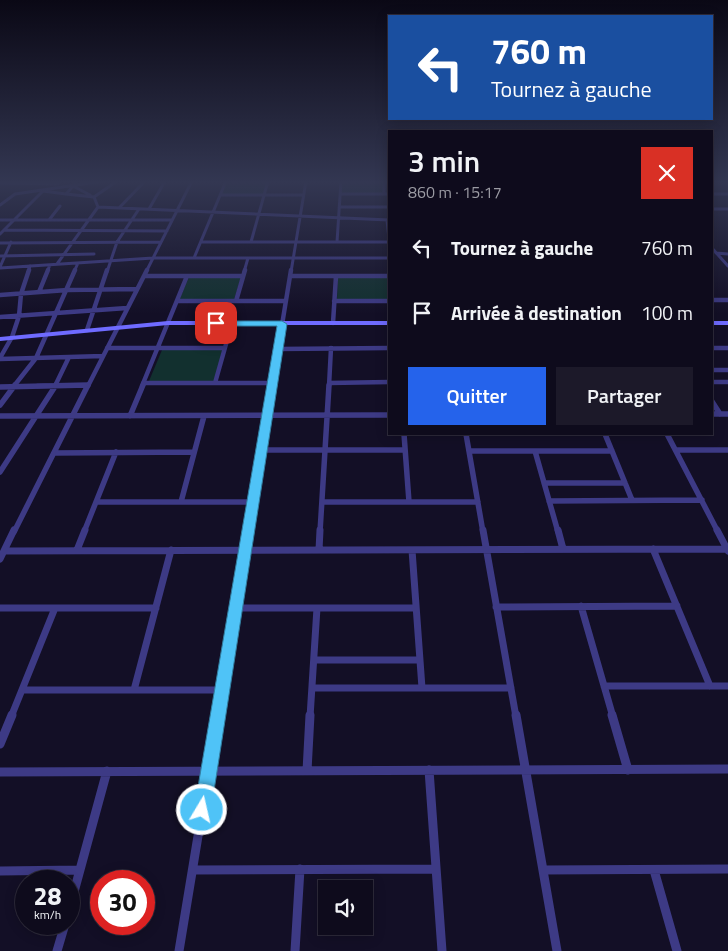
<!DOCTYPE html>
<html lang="fr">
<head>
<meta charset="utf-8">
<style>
  :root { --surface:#0e0b1c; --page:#1c1929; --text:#f1f3f6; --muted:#9b9ba3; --line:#2e2b3b; --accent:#2563eb }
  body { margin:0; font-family:"Titillium Web",sans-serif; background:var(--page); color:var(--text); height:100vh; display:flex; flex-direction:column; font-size:19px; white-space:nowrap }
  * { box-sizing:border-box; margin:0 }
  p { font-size:16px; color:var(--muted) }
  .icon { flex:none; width:28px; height:28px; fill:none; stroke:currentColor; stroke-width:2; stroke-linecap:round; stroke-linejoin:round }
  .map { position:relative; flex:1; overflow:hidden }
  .panel { position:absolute; left:388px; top:130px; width:325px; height:305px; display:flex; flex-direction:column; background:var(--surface); border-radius:0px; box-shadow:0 2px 12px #0003,0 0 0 1px var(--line) }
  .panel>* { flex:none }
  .banner { position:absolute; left:388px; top:15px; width:325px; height:105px; border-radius:0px; box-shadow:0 2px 12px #0003,0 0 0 1px var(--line); background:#1a4fa0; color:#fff; overflow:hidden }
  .controls { position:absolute; left:318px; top:880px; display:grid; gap:10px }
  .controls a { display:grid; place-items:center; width:55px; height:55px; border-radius:0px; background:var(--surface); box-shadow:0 2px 12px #0003,0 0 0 1px var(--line); font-size:25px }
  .speed { position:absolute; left:15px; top:870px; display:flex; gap:10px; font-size:25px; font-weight:700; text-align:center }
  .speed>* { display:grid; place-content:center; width:65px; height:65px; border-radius:50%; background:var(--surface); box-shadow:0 2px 12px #0003,0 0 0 1px var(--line); line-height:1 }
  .speed small { font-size:12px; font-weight:400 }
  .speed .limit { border:8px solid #d22; background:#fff; color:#111 }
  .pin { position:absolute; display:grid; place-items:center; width:42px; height:42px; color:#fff; margin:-21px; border-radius:10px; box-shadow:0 2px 8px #0006 }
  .me { position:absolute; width:55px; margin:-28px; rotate:9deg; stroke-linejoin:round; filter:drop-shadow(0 0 4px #0008) }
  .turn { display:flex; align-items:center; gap:18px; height:105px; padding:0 20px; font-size:22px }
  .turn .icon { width:65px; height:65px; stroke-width:2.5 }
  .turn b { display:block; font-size:35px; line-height:42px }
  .round { display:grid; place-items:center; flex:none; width:52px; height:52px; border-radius:0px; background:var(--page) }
  .overview { display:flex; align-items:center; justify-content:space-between; height:85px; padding:0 20px }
  h1 { font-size:30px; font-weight:600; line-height:38px }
  .button { display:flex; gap:10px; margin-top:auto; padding:10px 20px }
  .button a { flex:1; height:58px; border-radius:0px; background:var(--accent); color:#fff; font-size:20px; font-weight:600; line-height:58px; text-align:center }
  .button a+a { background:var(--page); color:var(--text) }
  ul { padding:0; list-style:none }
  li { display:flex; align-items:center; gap:15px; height:65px; padding:0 20px }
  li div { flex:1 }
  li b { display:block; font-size:19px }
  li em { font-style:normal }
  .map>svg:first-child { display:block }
  .green { fill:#12302f }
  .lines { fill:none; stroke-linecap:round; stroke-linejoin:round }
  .street-far4 { stroke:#3d3a85; stroke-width:3 }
  .street-far3 { stroke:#3d3a85; stroke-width:4.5 }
  .street-far2 { stroke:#3d3a85; stroke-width:5.5 }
  .street-far1 { stroke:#3d3a85; stroke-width:7 }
  .street { stroke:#3d3a85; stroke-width:9 }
  .secondary { fill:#6f6bff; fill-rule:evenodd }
  .route { fill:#4fc3f7; stroke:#337fa1 }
</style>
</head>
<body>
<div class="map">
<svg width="728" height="951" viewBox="0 0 728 951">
  <rect width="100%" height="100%" fill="#130f26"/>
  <path class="green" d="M227 181H268L264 194H222Z
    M342 181H382L383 194H341Z
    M189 277H241L234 300H179Z
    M338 277H389V299H337Z
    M162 350H223L214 381H149Z"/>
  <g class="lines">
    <path class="street-far4" d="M384 181V194
      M0 183 58 184
      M75 184 66 194 94 197
      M73 186 90 195
      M43 191 66 194
      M340 194H389
      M711 194H728
      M220 195H303
      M0 205 15 194 103 181
      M98 207 389 220
      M98 207 94 197 117 181
      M339 207H389
      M119 208 145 181
      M149 209 165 181
      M711 209H728
      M0 220H172
      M49 220 60 206
      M387 220 389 239
      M4 230 167 231
      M0 234 43 191
      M201 242H389
      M251 242 268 181
      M337 242 341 181
      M0 243 161 242
      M711 247 728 266
      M716 253 728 254
      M0 256 94 254
      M194 258 226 181
      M57 264 98 207
      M0 267 11 242
      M0 268 153 258H389
      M28 272 30 266
      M47 272 50 265
      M74 272 78 263
      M107 272 117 242 139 209
      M146 272 192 181
      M244 272 248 258
      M291 272 306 181"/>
    <path class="street-far3" d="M144 276H243
      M290 276H389
      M39 292 48 270
      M0 295 67 290 137 289
      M711 300H728
      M177 301H286
      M236 301 245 270
      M334 301H389
      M0 317 127 308
      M333 323 336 276
      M87 330 107 270
      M107 348H225
      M711 348H728
      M278 349 389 348
      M0 358 12 337 19 316 21 294 29 270
      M0 359 103 356
      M711 370H728
      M711 382H728
      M143 383H273
      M215 383 232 323
      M329 383 389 382
      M14 386 36 358 75 270
      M37 386 88 385
      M55 386 69 357
      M88 386 147 270
      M142 386 187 276
      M272 386 291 270
      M329 386 331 348"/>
    <path class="street-far2" d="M0 387 88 385
      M711 400 720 414
      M0 405 15 385
      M711 414H728
      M0 416 389 415
      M130 416 143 385
      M404 434 409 502
      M466 434 483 532
      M605 434 632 500
      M667 434 718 532
      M261 450H405
      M676 450H728
      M469 451H612
      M535 451 558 532
      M54 453 194 452
      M0 472 56 385
      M544 483H625
      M549 501 702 500
      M96 502H253
      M181 502 204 416
      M322 502H478
      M14 532 88 385
      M84 532 116 452
      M248 532 272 385
      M320 532 329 385"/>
    <path class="street-far1" d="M483 530 516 717
      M558 530 563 549
      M717 530 728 551
      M653 549 710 686
      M77 550 85 530
      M319 550 320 530
      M412 550 422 688
      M4 551 728 549
      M0 559 14 530
      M581 606 613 717
      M496 607 677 606
      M0 608H156
      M236 608H416
      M314 660H420
      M604 686H728
      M312 688H511
      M22 690H222
      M134 690 171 550
      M11 717 55 608
      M218 717 248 530
      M310 717 317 608"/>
    <path class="street" d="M516 715 557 951
      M612 715 628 770
      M0 744 12 715
      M429 770 442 951
      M307 771 310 715
      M0 772 728 769
      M193 870 436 869
      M543 870 728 869
      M654 870 677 951
      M0 871 80 870
      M69 910 107 771
      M57 951 65 924
      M179 951 218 715
      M295 951 300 869"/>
    <path class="secondary" d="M168 321H389V325H168L0 341V337Z
      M711 321H728V325H711Z"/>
  </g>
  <linearGradient id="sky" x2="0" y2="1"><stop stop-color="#0a0815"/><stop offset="0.58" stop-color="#333752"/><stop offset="1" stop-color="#333752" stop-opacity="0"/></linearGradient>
  <rect width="728" height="314" fill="url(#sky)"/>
  <path class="route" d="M213 321H282L287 324 211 810 209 816 202 819 196 816 194 810 277 326H216L211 323Z"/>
</svg>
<div class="controls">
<a><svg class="icon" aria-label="sound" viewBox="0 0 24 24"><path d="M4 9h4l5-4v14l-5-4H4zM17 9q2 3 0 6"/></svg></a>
</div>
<div class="speed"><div>28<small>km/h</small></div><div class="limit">30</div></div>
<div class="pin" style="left:216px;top:323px;background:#d93025"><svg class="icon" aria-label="arrive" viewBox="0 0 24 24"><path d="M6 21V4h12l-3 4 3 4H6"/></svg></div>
<svg class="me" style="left:202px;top:810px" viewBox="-20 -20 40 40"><circle r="17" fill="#4fc3f7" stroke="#fff" stroke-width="3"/><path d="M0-11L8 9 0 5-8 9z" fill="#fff"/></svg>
<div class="banner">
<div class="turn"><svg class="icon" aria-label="left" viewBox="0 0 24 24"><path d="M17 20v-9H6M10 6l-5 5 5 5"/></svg><div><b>760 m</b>Tournez à gauche</div></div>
</div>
<section class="panel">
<div class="overview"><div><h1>3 min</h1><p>860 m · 15:17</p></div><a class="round" style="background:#d93025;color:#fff"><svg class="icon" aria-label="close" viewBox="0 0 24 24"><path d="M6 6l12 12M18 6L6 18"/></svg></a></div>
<ul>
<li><svg class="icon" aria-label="left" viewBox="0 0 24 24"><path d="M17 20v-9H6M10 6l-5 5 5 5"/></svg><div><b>Tournez à gauche</b></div><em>760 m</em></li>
<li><svg class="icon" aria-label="arrive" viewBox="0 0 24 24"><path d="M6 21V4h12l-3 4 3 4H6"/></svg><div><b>Arrivée à destination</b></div><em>100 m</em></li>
</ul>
<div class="button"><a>Quitter</a><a>Partager</a></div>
</section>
</div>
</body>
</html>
